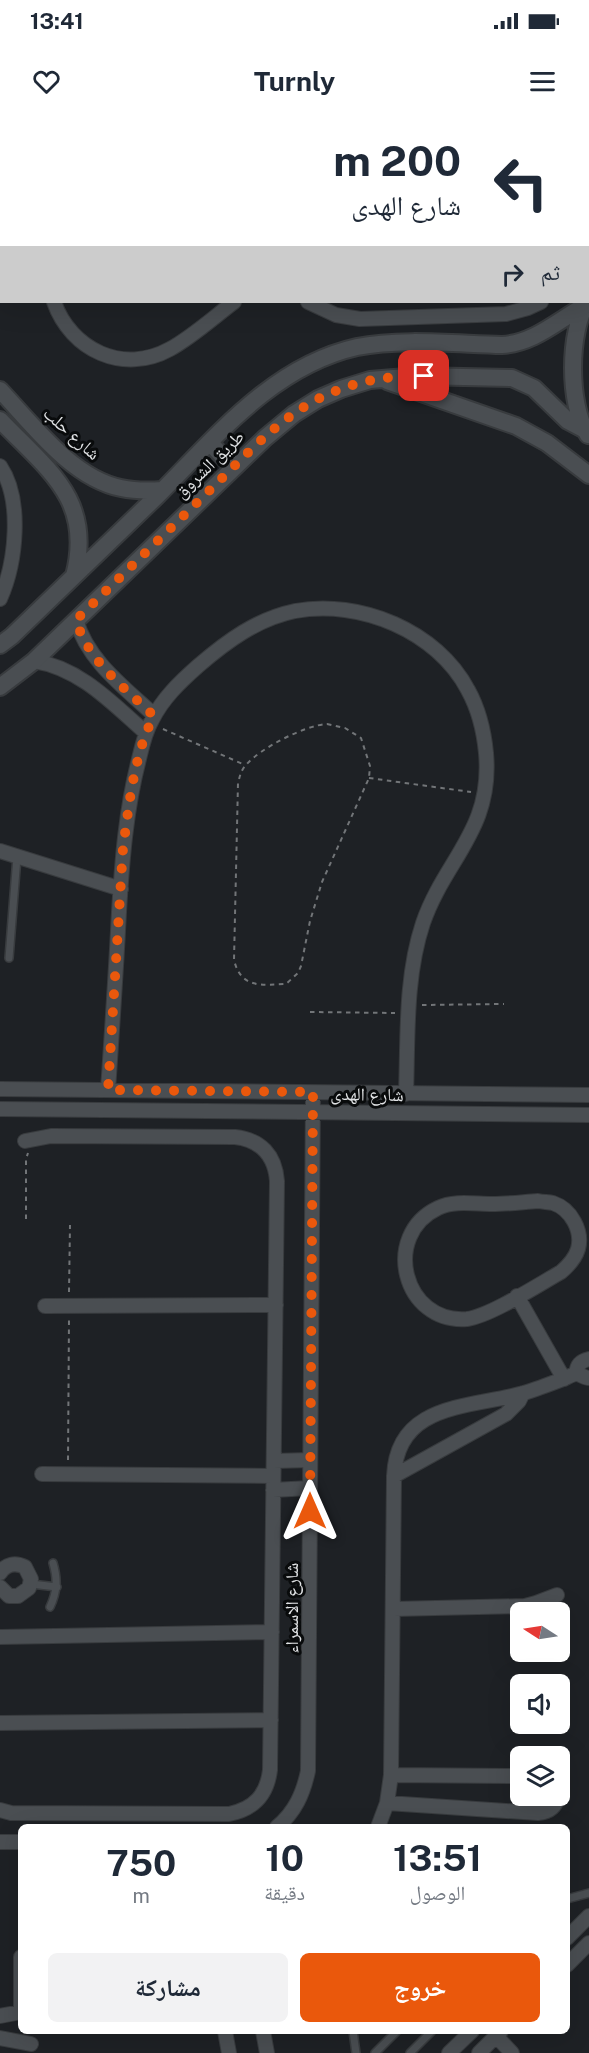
<!DOCTYPE html>
<html lang="ar">
<head>
<meta charset="utf-8">
<style>
  :root { --surface:#fff; --page:#f2f2f3; --text:#1f2937; --muted:#747a83; --accent:#ea580c }
  body { margin:0; font-family:"Public Sans","Noto Naskh Arabic",sans-serif; background:var(--page); color:var(--text); direction:rtl; height:100vh; display:flex; flex-direction:column; font-size:22px; white-space:nowrap }
  * { box-sizing:border-box; margin:0 }
  p { font-size:20px; color:var(--muted) }
  .icon { flex:none; width:33px; height:33px; fill:none; stroke:currentColor; stroke-width:2; stroke-linecap:round; stroke-linejoin:round }
  .map { position:relative; flex:1; overflow:hidden; direction:ltr }
  .panel { position:absolute; left:18px; top:1704px; width:552px; height:210px; display:flex; flex-direction:column; background:var(--surface); border-radius:9px; box-shadow:0 6px 24px #0002; direction:rtl }
  .panel>* { flex:none }
  .top-card { position:absolute; left:0px; top:0px; width:590px; height:183px; box-shadow:0 6px 24px #0002; direction:rtl; background:#fff; color:var(--text); overflow:hidden }
  .needle { width:39px; rotate:282deg }
  .tools { position:absolute; left:510px; top:1482px; display:grid; gap:12px }
  .tools a { display:grid; place-items:center; width:60px; height:60px; border-radius:9px; background:var(--surface); box-shadow:0 6px 24px #0002; font-size:30px }
  .pin { position:absolute; display:grid; place-items:center; width:51px; height:51px; color:#fff; margin:-26px; border-radius:12px; box-shadow:0 3px 9px #0006 }
  .me { position:absolute; width:66px; margin:-33px; rotate:0deg; stroke-linejoin:round; filter:drop-shadow(0 0 4px #0008) }
  .turn { display:flex; align-items:center; gap:21px; height:126px; padding:0 30px; font-size:27px }
  .turn .icon { width:78px; height:78px; stroke-width:2.5 }
  .turn b { display:block; font-size:42px; line-height:51px }
  .then { display:flex; align-items:center; height:57px; padding:0 30px; background:#0003; gap:12px; font-size:22px }
  .eta { display:flex; justify-content:space-evenly; align-items:center; height:102px; text-align:center }
  .eta b { font-size:36px; font-weight:700; line-height:42px }
  .button { display:flex; gap:12px; margin-top:auto; padding:12px 30px }
  .button a { flex:1; height:69px; border-radius:9px; background:var(--accent); color:#fff; font-size:24px; font-weight:700; line-height:69px; text-align:center }
  .button a+a { background:var(--page); color:var(--text) }
  .status { display:flex; justify-content:space-between; align-items:center; height:42px; padding:0 30px; background:var(--surface); direction:ltr }
  .status svg { height:16px; fill:currentColor }
  header { display:flex; justify-content:space-between; align-items:center; height:78px; padding:0 30px; background:var(--surface); font-size:27px; font-weight:700 }
  .map>svg:first-child { display:block }
  .lines { fill:none; stroke-linecap:round; stroke-linejoin:round }
  .service-casing { stroke:#383b3e; stroke-width:10 }
  .minor-casing { stroke:#383b3e; stroke-width:16 }
  .tertiary-casing { stroke:#383b3e; stroke-width:20 }
  .path { stroke:#727578; stroke-width:2; stroke-dasharray:4.5 4.5; stroke-linecap:butt }
  .service { stroke:#4a4e52; stroke-width:7 }
  .minor { stroke:#4a4e52; stroke-width:14 }
  .tertiary { stroke:#4a4e52; stroke-width:16 }
  .route { stroke:#ea580c; stroke-width:10; stroke-dasharray:0 18 }
  .labels { text-anchor:middle; dominant-baseline:central; stroke-width:6; stroke-linejoin:round; paint-order:stroke }
  .street-label { font-size:18px; fill:#e2e4e6; stroke:#090b0c }
</style>
</head>
<body>
<div class="status"><b>13:41</b><svg viewBox="0 0 49 12"><path d="M0 12V9h3v3zM5 12V6h3v6zM10 12V3h3v9zM15 12V0h3v12zM26 1h20v11H26zM47 4h2v5h-2z"/></svg></div>
<header><svg class="icon" aria-label="menu" viewBox="0 0 24 24"><path d="M4 6h16M4 12h16M4 18h16"/></svg>Turnly<svg class="icon" aria-label="heart" viewBox="0 0 24 24"><path d="M12 20l-8-8c-3-5 5-10 8-4 3-6 11-1 8 4z"/></svg></header>
<div class="map">
<svg width="589" height="1933" viewBox="0 0 589 1933">
  <rect width="100%" height="100%" fill="#1e2125"/>
  <g class="lines">
    <g class="service-casing">
      <path id="service" d="M9 838 17 737
        M31 1464 57 1467
        M50 1487C57 1472 58 1460 53 1443
        M567 1779 589 1773
        M353 1911 356 1933
        M375 1933 397 1911
        M410 1933 432 1911"/>
    </g>
    <g class="minor-casing">
      <path id="minor" d="M38 0 40 2
        M419 0 420 2
        M170 2 171 0
        M54 182C71 230 123 255 170 229 192 217 214 197 234 182
        M308 182 336 195 360 199 506 194 528 188 541 182
        M0 346C23 380 16 443 0 479
        M76 500C88 541 124 567 154 595
        M34 541C80 548 112 583 146 613
        M0 731 121 769
        M0 969 589 975
        M108 970C112 911 116 852 119 792 122 741 126 689 139 639 142 626 145 612 152 600 163 578 180 562 198 546 227 521 257 499 295 491 360 479 437 511 468 570 478 588 484 612 486 633 493 710 445 739 423 803 405 857 408 917 406 974
        M0 989 589 995
        M538 1081C543 1082 549 1082 553 1083 571 1089 583 1111 578 1129 575 1139 568 1146 561 1152 538 1165 490 1196 467 1199 403 1204 381 1115 438 1088 454 1080 475 1084 492 1084 508 1084 523 1082 538 1081Z
        M517 1176 564 1259
        M45 1186 276 1185
        M576 1254C577 1245 580 1241 589 1239
        M274 1341 310 1340
        M42 1354 273 1356
        M394 1356 506 1294 519 1281 523 1273
        M273 1370 310 1368
        M0 1453C6 1444 15 1442 25 1447L31 1459 29 1468 18 1476H9L0 1467
        M393 1489 525 1486 536 1483 557 1475
        M0 1517 272 1512
        M0 1603 271 1600
        M391 1655 520 1656
        M387 1683 538 1693C549 1692 556 1687 558 1676
        M0 1690 11 1693 229 1694C254 1689 267 1675 270 1650L277 1061C275 1035 261 1020 235 1017L51 1016 25 1021
        M277 1707C295 1692 303 1674 308 1651L313 973
        M378 1707 387 1683 391 1655 394 1356C397 1282 471 1288 524 1273 537 1269 550 1264 563 1259 566 1258 573 1254 576 1254 580 1254 585 1258 589 1258
        M0 1722H21
        M567 1818 589 1796
        M567 1845 589 1823
        M0 1896 21 1892V1837
        M225 1911 229 1933
        M263 1911 267 1933
        M496 1916 512 1933
        M0 1918 31 1924
        M449 1933 472 1911
        M479 1933 501 1911"/>
    </g>
    <g class="tertiary-casing">
      <path id="tertiary" d="M387 261 516 306 547 323 589 355
        M0 270C33 305 72 358 121 368 135 371 148 371 162 370
        M0 300C48 350 94 380 74 456
        M588 315C568 285 568 211 588 181
        M210 323 233 347
        M0 525 12 516C60 470 108 423 156 377 215 318 272 246 357 227 401 218 457 224 502 225 535 223 558 200 586 185
        M0 567 34 541 265 318 294 294 318 279 341 269 370 260 418 256 512 258 534 268 568 301 585 310"/>
    </g>
    <path class="path" d="M303 0 304 2
      M275 2 277 0
      M327 604 345 608 361 618 370 646 369 658 322 762 310 801 301 846 298 853 286 864C262 865 241 869 234 840L238 663C240 656 241 650 246 645 259 629 305 605 327 604Z
      M163 609 245 645
      M369 658 471 672
      M422 885 504 884
      M310 892 395 893
      M26 1099V1039L28 1033
      M69 1172 70 1105
      M68 1340 69 1198"/>
    <use href="#service" class="service"/>
    <use href="#minor" class="minor"/>
    <use href="#tertiary" class="tertiary"/>
  </g>
  <g class="lines">
    <path class="route" d="M310 1391 313 972 108 970 123 728C129 686 134 633 154 596 124 567 88 541 76 500 121 456 166 413 210 370 243 338 277 300 318 279 351 262 387 255 424 256"/>
  </g>
  <g class="labels">
    <g class="street-label">
      <text transform="translate(72 313) rotate(42)">شارع حلب</text>
      <text transform="translate(209 344) rotate(-44)">طريق الشروق</text>
      <text transform="translate(367 974) rotate(1)">شارع الهدى</text>
      <text transform="translate(291 1488) rotate(-90)">شارع الاسمراء</text>
    </g>
  </g>
</svg>
<div class="tools">
<a><svg class="needle" viewBox="-14 -14 28 28"><path d="M0-13l5 13h-10z" fill="#e53935"/><path d="M0 13l5-13h-10z" fill="#747a83"/></svg></a>
<a><svg class="icon" aria-label="sound" viewBox="0 0 24 24"><path d="M4 9h4l5-4v14l-5-4H4zM17 9q2 3 0 6"/></svg></a>
<a><svg class="icon" aria-label="layers" viewBox="0 0 24 24"><path d="M12 4l9 5-9 5-9-5zM3 14l9 5 9-5"/></svg></a>
</div>
<div class="pin" style="left:424px;top:256px;background:#d93025"><svg class="icon" aria-label="arrive" viewBox="0 0 24 24"><path d="M6 21V4h12l-3 4 3 4H6"/></svg></div>
<svg class="me" style="left:310px;top:1391px" viewBox="-20 -20 40 40"><path d="M0-17L14 15 0 8-14 15z" fill="#ea580c" stroke="#fff" stroke-width="4"/></svg>
<div class="top-card">
<div class="turn"><svg class="icon" aria-label="left" viewBox="0 0 24 24"><path d="M17 20v-9H6M10 6l-5 5 5 5"/></svg><div><b>200 m</b>شارع الهدى</div></div>
<div class="then">ثم<svg class="icon" aria-label="right" viewBox="0 0 24 24"><path d="M7 20v-9h11M14 6l5 5-5 5"/></svg></div>
</div>
<section class="panel">
<div class="eta">
<div><b>13:51</b><p>الوصول</p></div>
<div><b>10</b><p>دقيقة</p></div>
<div><b>750</b><p>m</p></div>
</div>
<div class="button"><a>خروج</a><a>مشاركة</a></div>
</section>
</div>
</body>
</html>
